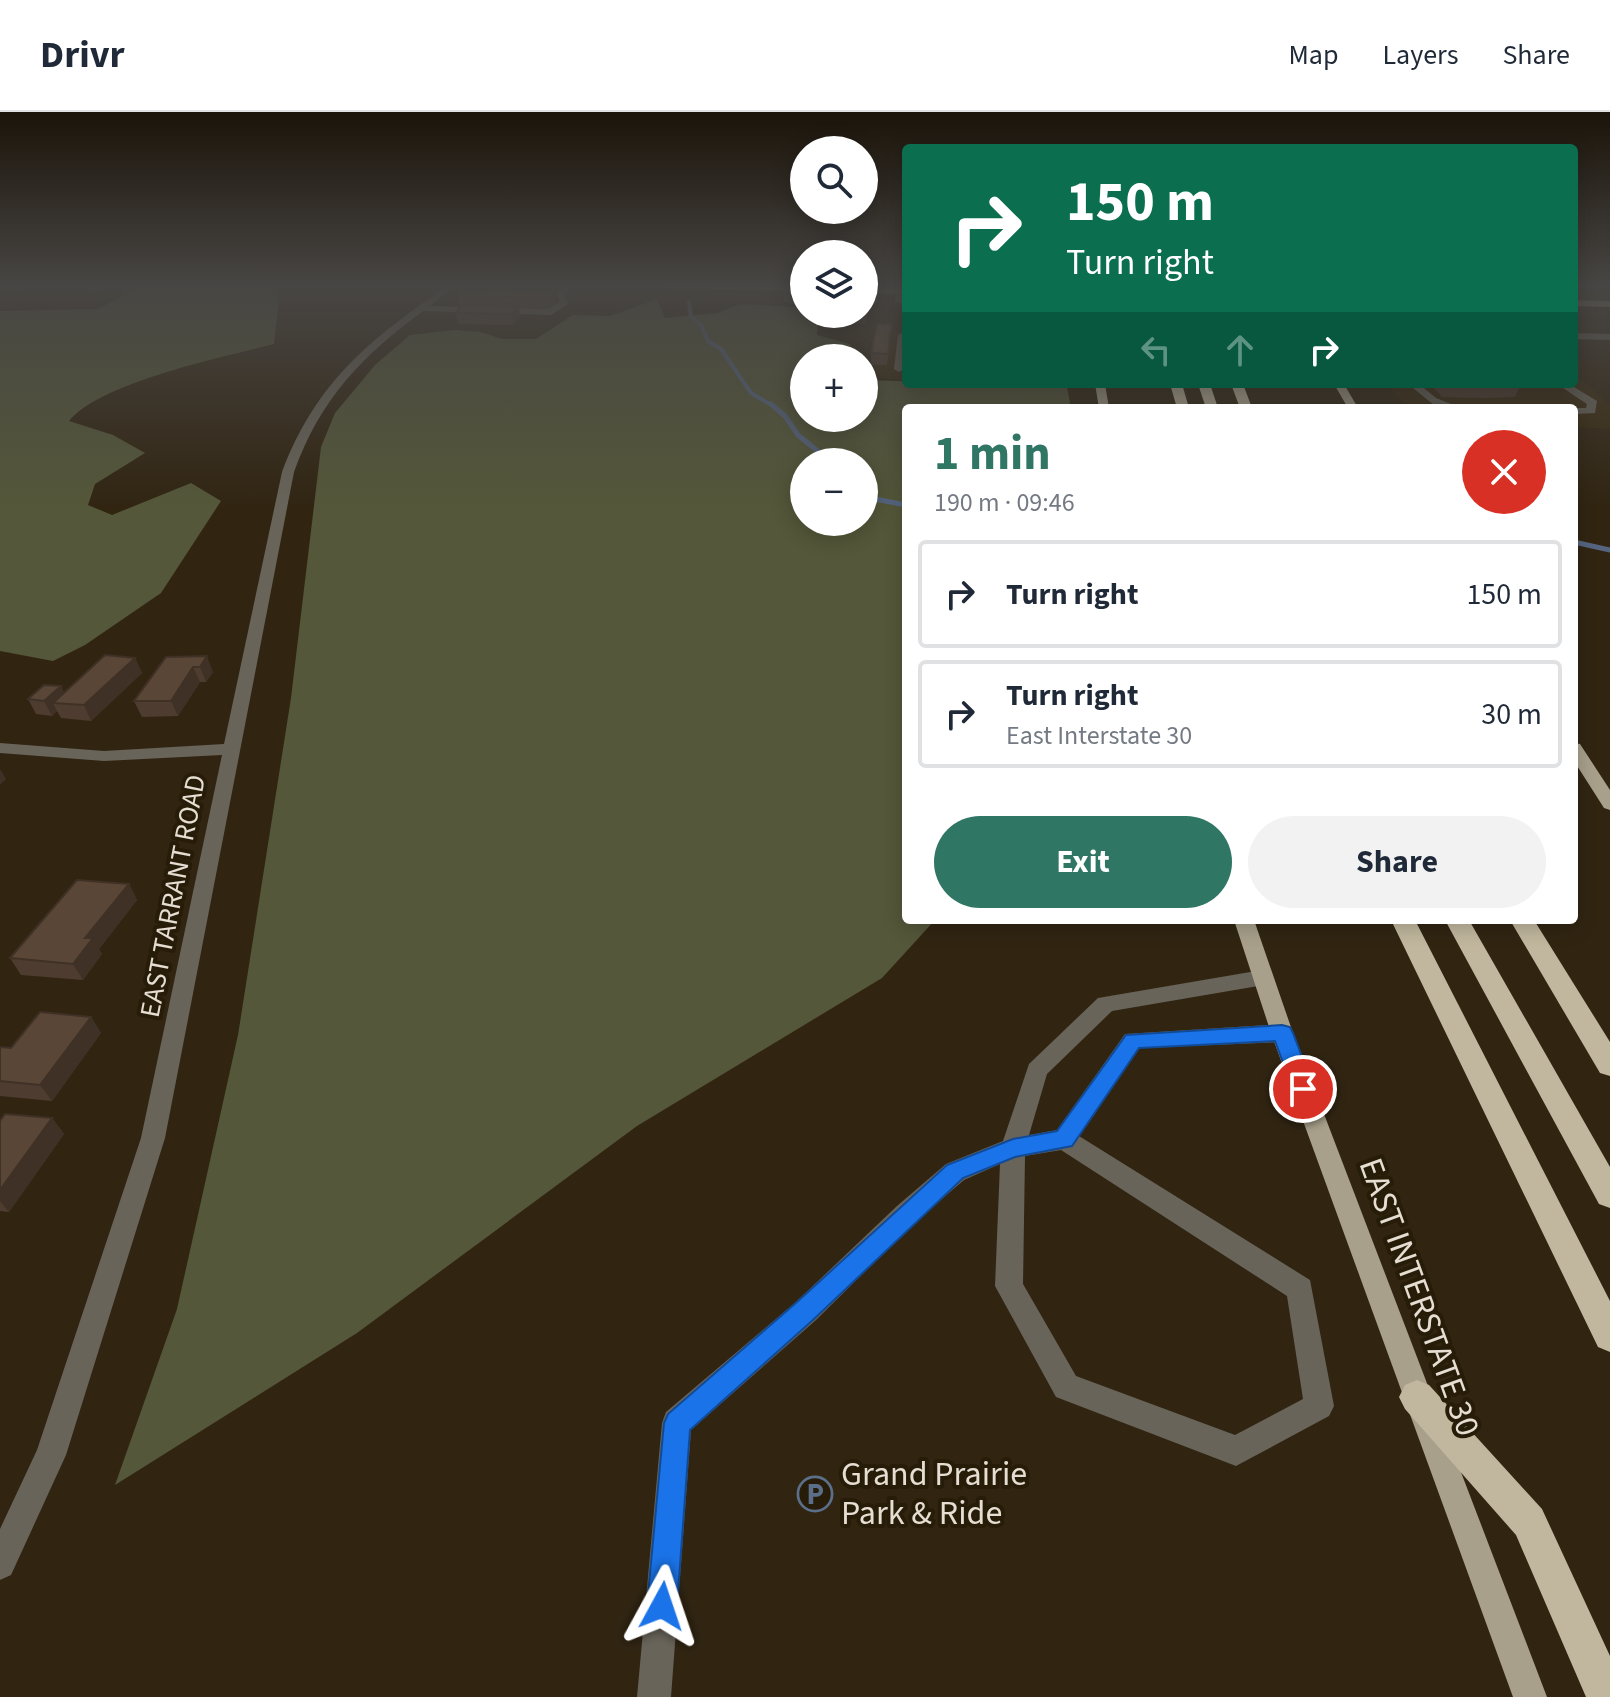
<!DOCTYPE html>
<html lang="en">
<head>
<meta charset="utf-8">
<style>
  :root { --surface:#fff; --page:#f2f2f3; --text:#1f2937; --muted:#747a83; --line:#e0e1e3; --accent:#307665 }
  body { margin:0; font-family:"Source Sans 3",sans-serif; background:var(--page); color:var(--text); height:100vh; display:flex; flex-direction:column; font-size:30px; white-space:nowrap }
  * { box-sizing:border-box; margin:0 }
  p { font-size:26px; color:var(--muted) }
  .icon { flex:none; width:44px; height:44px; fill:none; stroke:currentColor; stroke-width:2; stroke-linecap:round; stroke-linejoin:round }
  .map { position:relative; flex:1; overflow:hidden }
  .details { position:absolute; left:902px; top:292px; width:676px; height:520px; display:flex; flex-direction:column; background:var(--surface); border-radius:8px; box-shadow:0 4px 20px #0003 }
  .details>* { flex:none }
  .guide { position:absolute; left:902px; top:32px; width:676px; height:244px; border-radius:8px; box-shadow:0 4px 20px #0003; background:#0b6e4f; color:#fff; overflow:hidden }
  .controls { position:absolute; left:790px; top:24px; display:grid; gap:16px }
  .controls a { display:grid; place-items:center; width:88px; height:88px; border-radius:50%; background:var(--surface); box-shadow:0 4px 20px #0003; font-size:40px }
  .pin { position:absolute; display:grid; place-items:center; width:68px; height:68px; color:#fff; margin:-34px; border:4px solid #fff; border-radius:50%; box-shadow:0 2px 8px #0007 }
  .me { position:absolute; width:88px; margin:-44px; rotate:5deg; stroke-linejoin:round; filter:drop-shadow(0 0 6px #0008) }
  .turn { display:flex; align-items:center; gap:28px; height:168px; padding:0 32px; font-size:36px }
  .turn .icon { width:104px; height:104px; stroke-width:2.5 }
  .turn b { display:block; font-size:56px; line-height:68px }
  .lanes { display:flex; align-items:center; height:76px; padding:0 32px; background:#0003; justify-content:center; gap:40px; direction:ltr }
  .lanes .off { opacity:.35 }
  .round { display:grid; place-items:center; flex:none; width:84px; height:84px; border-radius:42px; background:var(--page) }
  .summary { display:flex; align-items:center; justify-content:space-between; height:136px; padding:0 32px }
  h1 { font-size:48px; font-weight:700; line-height:60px; color:var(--accent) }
  .button { display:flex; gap:16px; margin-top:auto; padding:16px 32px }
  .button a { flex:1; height:92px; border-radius:48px; background:var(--accent); color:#fff; font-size:32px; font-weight:700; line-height:92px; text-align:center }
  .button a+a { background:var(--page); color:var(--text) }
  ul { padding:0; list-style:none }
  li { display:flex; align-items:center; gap:24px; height:108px; margin:0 16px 12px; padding:0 16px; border:4px solid var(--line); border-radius:8px }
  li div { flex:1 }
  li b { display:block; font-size:30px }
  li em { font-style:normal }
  header { display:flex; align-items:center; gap:48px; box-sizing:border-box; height:112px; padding:0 40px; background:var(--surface); border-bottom:2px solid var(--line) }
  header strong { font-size:38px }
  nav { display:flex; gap:44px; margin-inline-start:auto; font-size:28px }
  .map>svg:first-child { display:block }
  .built { fill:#392a0f }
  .forest { fill:#545739; fill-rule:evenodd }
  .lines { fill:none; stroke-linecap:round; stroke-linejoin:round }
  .stream-far1 { stroke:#55657f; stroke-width:4 }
  .stream { stroke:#55657f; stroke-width:5 }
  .minor { fill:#68645a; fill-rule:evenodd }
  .major { fill:#a8a08b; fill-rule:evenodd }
  .highway { fill:#c1b79e; fill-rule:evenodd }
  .wall { fill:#4d3c2f }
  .shaded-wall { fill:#3f3126 }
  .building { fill:#5a4637; stroke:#3f3126; stroke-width:2 }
  .route { fill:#1a73e8; stroke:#114b97; stroke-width:2 }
  .labels { text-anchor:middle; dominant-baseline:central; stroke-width:8; stroke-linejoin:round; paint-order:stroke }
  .street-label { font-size:28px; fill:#e6ded2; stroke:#271c08 }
  .near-street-label { font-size:34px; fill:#e6ded2; stroke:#271c08 }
  .near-poi-label { font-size:34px; fill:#e6ded2; stroke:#271c08; text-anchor:start }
</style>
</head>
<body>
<header>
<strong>Drivr</strong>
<nav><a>Map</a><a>Layers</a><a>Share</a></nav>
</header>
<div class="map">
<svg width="1610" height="1585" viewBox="0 0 1610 1585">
  <rect width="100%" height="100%" fill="#312512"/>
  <path class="built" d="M879 218 906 219V268L868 266Z
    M1574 261 1610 293V317L1574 315V296H1407L1387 272H1574Z"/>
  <path class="forest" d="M142 173 273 176 279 188 274 232C223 245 101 270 69 309L113 323 145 341 95 372 88 393 112 403 191 371 221 389 161 481 85 533 53 549 0 539V199L98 197Z
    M657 187 665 206 718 201 740 192 795 195 818 212 817 223 850 232 856 246H804V306H864V263L867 268 1067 275 1071 296H906V808H935L882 866 637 1014 357 1221 115 1373 177 1197 238 923 291 586 321 335 335 301 375 253 410 223 454 218 481 220 502 227H536L573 203 610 204ZM804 350H864V410H804Z"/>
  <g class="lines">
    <path class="stream-far1" d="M689 190 691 205 701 213 708 229 721 237 751 281 773 294"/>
    <path class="stream" d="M771 292 785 304 798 323 831 350
      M864 378 875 387 906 393
      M1574 430 1610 438"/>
    <path class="minor" d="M6 173H54L7 178 3 175Z
      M98 173H108L88 181V177Z
      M448 173H457L430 194 549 197 560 189 556 180 563 173H572L564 182 568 192 551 203 423 199C361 245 321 286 294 360L165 1026 66 1343 11 1463 0 1468V1417L37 1338 141 1026 222 643 104 649 0 641V631L104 639 224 632 282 360C317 268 370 228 448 173Z
      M504 173H513L504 182 518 183V187H493Z
      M782 174H788L791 186 804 190V196L784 189Z
      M875 175 879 178 876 191 864 197V191Z
      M894 176H900L906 193 896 190Z
      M903 220 906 221 904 257 899 260 894 257 898 223Z
      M1574 221 1610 222V228L1574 227Z
      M1408 272H1419L1436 286 1461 296 1434 293Z
      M1557 272H1569L1597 289 1595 301 1574 302 1573 296H1586L1587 292Z
      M1262 858 1270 860 1273 866 1270 872 1112 899 1047 962 1029 1023 1057 1018 1125 922 1282 912 1290 915 1293 921 1290 927 1282 930 1139 936 1079 1024 1310 1168 1334 1294 1329 1304 1236 1354 1056 1285 995 1174 1000 1052 964 1068 915 1110 816 1208 691 1318 671 1585H637L662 1311 666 1300 796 1190 897 1094 946 1052 1003 1029 1029 952 1098 886ZM1061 1038 1287 1184 1303 1287 1235 1323 1076 1264 1023 1172 1025 1044Z"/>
    <path class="major" d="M663 173H804V179L667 176Z
      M864 175 906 176V182L864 181Z
      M1574 188 1610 189V195L1574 194Z
      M1095 272H1105L1109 296H1099Z
      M1334 272H1344L1358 296H1348Z
      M1574 631 1580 632 1610 678V698L1604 696 1574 649Z
      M1234 808H1254L1293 921 1547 1585H1513L1271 921Z"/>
    <path class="highway" d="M1170 272H1182L1189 296H1177Z
      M1198 272H1210L1218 296H1206Z
      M1231 272H1243L1252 296H1240Z
      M1391 808H1415L1610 1189V1240L1598 1235Z
      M1445 808H1469L1610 1055V1096L1599 1092Z
      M1510 808H1534L1610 930V964L1600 961Z
      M1417 1268 1429 1273 1542 1397 1610 1544V1585H1586L1516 1423 1405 1297 1399 1285 1405 1273Z"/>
  </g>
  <path class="wall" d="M553 180 555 190 549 197 519 196 520 205 513 213 458 212 456 201 460 194 458 184Z
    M864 191H869L866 212 845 211V202H864Z
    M892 212 887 253H871V241Z
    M1436 272H1518L1520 274 1515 285 1483 286 1442 285 1434 276Z
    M166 545 213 560 206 570H200L178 604 142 605 134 589Z
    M135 546 142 561 91 609 61 606 57 599 52 604 36 602 28 587 61 574 64 581Z
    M129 772 137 788 99 837 102 842 83 868 21 863 10 846Z
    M91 905 101 921 52 989 0 984V935L11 936Z
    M52 1006 64 1022 9 1100 0 1099V1009Z"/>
  <path class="shaded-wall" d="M553 180 555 190 549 197 548 186Z
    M519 194 520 205 513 213 512 202Z
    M207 544 213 560 206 570 200 555Z
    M135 546 142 561 91 609 84 593Z
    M193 555 200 570 178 604 171 589Z
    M61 574 68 589 53 591 57 599 52 604 44 589Z
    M0 657 6 667 0 673Z
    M129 772 137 788 99 837 102 842 83 868 73 852 85 826Z
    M91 905 101 921 52 989 40 973Z
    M52 1006 64 1022 9 1100 0 1089V1078Z"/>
  <path class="building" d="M465 178 553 180 548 186 458 184Z
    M864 191H869L867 201H864Z
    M461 193 519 194 512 202 456 201Z
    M877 212H892L888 242 871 241Z
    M1446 272H1518L1520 274H1487Z
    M105 543 135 546 84 593 53 591Z
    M207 544 200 555H193L171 589H134L166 545Z
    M44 573 61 574 44 589 28 587Z
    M77 768 129 772 85 826H93L73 852 10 846Z
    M40 900 91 905 40 973 0 969V935L11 936Z
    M5 1002 52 1006 0 1078V1009Z"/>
  <linearGradient id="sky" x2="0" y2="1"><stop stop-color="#1b140a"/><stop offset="0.44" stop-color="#484644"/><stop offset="1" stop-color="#484644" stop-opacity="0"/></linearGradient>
  <rect width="1610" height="395" fill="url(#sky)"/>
  <path class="route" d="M1282 913 1290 915 1293 921 1314 977 1311 983 1303 985 1295 983 1275 929 1139 936 1072 1034 1015 1045 963 1066 814 1207 690 1318 677 1494 673 1504 662 1509 651 1504 647 1494 664 1311 668 1302 797 1190 947 1053 1013 1027 1057 1019 1126 923Z"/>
  <defs>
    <g id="parking-ring" transform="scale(1.8)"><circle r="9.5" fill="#271c08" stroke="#5c6f8a" stroke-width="1.5"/><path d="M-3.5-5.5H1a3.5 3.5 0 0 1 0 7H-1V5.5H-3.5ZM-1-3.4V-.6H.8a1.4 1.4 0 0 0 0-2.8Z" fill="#5c6f8a"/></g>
  </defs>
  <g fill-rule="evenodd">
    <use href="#parking-ring" x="815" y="1382"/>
  </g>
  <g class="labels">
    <g class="street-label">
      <text transform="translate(173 784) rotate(-79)">EAST TARRANT ROAD</text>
    </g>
    <g class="near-street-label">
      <text transform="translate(1419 1185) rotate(70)">EAST INTERSTATE 30</text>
    </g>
    <g class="near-poi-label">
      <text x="841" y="1362">Grand Prairie<tspan x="841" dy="39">Park &amp; Ride</tspan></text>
    </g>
  </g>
</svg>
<div class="controls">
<a><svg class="icon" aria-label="search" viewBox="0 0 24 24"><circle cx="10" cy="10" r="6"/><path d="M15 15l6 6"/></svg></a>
<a><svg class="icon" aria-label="layers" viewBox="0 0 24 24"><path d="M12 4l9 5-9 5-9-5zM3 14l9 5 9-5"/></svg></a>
<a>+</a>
<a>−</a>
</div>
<div class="pin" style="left:1303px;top:977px;background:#d93025"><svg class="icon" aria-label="arrive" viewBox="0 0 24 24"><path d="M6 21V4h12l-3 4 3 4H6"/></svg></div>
<svg class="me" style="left:662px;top:1494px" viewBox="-20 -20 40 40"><path d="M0-17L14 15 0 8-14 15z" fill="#1a73e8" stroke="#fff" stroke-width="4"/></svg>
<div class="guide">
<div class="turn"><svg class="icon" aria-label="right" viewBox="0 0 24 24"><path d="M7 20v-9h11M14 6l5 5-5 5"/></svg><div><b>150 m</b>Turn right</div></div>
<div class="lanes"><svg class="icon off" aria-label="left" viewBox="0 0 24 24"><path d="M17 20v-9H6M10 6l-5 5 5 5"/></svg><svg class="icon off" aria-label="ahead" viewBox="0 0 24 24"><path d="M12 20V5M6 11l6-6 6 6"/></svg><svg class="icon" aria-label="right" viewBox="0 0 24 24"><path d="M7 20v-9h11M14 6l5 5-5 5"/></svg></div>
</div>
<section class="details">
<div class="summary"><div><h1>1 min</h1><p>190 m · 09:46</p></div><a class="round" style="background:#d93025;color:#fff"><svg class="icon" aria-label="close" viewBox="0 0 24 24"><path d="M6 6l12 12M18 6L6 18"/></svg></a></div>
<ul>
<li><svg class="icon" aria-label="right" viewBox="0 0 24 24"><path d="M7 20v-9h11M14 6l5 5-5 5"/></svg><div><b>Turn right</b></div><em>150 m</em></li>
<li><svg class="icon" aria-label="right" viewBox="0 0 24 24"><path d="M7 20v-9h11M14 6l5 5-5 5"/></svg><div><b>Turn right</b><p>East Interstate 30</p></div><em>30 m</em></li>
</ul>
<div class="button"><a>Exit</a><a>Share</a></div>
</section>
</div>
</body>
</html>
